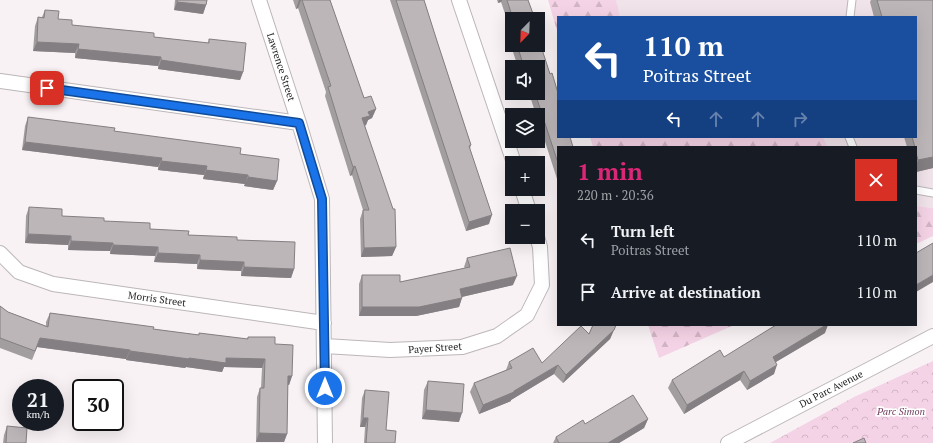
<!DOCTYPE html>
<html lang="en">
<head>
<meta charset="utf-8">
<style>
  :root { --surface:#171b24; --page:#242831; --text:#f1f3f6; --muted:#9ea1a6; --accent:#db2777 }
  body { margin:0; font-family:"PT Serif",serif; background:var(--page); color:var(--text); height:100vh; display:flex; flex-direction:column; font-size:15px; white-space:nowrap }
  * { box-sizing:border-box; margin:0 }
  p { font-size:13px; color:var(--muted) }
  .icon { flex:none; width:22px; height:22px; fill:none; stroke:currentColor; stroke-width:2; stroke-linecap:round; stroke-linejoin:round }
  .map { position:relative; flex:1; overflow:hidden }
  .sheet { position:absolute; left:557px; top:146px; width:360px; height:180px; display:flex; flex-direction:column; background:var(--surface); border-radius:0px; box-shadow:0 4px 16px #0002 }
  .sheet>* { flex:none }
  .banner { position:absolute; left:557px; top:16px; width:360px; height:122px; border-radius:0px; box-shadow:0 4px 16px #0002; background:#1a4fa0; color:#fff; overflow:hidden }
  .needle { width:26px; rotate:203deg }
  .controls { position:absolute; left:505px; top:12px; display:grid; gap:8px }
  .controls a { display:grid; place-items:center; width:40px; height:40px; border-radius:0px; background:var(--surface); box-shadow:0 4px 16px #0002; font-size:20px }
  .speed { position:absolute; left:12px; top:379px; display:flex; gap:8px; font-size:20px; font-weight:700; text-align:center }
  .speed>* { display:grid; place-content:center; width:52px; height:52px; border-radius:50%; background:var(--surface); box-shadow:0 4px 16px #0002; line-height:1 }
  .speed small { font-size:10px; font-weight:400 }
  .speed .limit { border:2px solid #111; border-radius:6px; background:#fff; color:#111 }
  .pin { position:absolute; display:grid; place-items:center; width:34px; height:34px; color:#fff; margin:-17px; border-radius:8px; box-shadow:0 2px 6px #0006 }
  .me { position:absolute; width:44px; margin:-22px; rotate:0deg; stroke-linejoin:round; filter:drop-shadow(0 0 3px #0008) }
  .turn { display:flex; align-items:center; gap:14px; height:84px; padding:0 20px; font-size:18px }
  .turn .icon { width:52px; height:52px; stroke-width:2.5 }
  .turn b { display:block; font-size:28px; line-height:34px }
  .lanes { display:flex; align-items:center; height:38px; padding:0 20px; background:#0003; justify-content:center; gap:20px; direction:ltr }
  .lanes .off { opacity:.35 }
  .round { display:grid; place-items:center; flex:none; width:42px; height:42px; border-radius:0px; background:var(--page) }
  .head { display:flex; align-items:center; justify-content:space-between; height:68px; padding:0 20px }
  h1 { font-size:24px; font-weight:800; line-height:30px; color:var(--accent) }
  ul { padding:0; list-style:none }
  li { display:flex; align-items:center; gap:12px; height:52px; padding:0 20px }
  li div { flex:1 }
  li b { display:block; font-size:15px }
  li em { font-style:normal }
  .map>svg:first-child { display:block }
  .built { fill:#f0e3ea }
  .forest { fill:url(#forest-firs) }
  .park { fill:url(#park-crowns) }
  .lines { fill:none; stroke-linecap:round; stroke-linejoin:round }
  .service-casing { stroke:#bcb6b9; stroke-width:9 }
  .minor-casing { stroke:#bcb6b9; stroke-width:16 }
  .service { stroke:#fff; stroke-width:7 }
  .minor { stroke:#fff; stroke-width:14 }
  .wall { fill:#a29d9f }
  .shaded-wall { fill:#847f82 }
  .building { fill:#bcb6b9; stroke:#847f82 }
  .route-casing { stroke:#114b97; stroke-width:10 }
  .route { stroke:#1a73e8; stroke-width:7 }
  .labels { text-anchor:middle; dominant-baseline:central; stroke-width:3.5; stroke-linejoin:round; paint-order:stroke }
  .street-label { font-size:10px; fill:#242224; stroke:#fff }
  .park-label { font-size:10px; font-style:italic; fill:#734360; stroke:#fff }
</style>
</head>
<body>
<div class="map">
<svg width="933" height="443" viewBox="0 0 933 443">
  <defs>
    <pattern id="forest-firs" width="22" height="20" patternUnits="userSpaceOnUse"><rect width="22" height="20" fill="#f5d3e6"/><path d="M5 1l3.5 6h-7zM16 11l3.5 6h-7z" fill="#d2b5c5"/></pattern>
    <pattern id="park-crowns" width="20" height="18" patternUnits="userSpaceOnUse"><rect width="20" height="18" fill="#f5d3e6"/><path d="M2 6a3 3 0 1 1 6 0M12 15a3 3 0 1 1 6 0" fill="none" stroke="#d2b5c5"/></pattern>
  </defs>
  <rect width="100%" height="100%" fill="#f8f2f5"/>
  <path class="built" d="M614 0H933V208L916 206V147H828L823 137H916V17H619Z"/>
  <path class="forest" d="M548 0H616L620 17H558V34Z
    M590 137H823L828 147H593Z
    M916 206 933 208V236L916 244Z
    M648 325H734L659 358Z"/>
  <path class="park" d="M933 361V443H770L854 397Z"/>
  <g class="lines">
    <g class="service-casing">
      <path id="service" d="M850 17 852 0
        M849 137 853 147
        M916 190 933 193"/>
    </g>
    <g class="minor-casing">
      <path id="minor" d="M259 0 299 123 322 199 325 443
        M459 0 514 163
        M0 81 299 123
        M522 189 529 211
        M0 253 19 272 53 284 324 323
        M325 346 390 350 462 347 497 336 527 315 542 285 540 247 537 237
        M728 443 933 336"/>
    </g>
    <use href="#service" class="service"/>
    <use href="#minor" class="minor"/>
  </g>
  <path class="wall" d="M175 0H207L206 5 203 14 174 10Z
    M293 0H330L364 98 376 109 372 118 368 120 366 125 365 126 396 247 392 256 361 257 360 219 363 210 352 175 350 176 325 96 326 92 298 8 296 9Z
    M390 0H424L437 41 471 145 470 149 489 224 466 231Z
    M497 0H528L535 19H512V34L501 2 498 3Z
    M871 0H933V168L916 172V147H907L904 137H916V17H874L870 2Z
    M45 10 58 19 72 25 154 37 208 43 209 39 243 72 240 80 158 69V66L75 58V53L33 51 35 26 38 17H42Z
    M514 45H538L558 147V182L538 120V115H536L529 93H538V67H518L512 49Z
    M28 117 114 131 240 154 277 181 273 190 244 186 245 184 203 179 204 175 158 170V167L22 150 25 126Z
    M29 207 62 216 104 221 150 229 188 235 237 240 294 269 291 278 241 276V271L197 269V264L154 262 155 256 110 254V251L68 250V245L25 243 26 216Z
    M467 258 513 285 462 297 459 307 416 316H359V284L362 275 400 282 465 268 464 267Z
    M0 306 8 312 46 326V322L50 313 153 329 199 335V333L247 339 248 337 275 344 292 376 289 385H288L287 434 284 442H256L257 397 260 388H261L262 368 224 367 222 372 186 367 185 368 126 360V359L37 347 32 360 0 348Z
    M593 325H616L610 339 563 383 554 374 511 400V401L479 414 470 392 474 383 506 370 509 362 542 363 589 334Z
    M825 333 776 362 774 374 747 390 740 380 684 414 668 388 672 380 724 357Z
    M428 381 459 422 422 419 424 390Z
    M365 390 386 430 395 443H364L365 427H360L362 398Z
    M648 419 644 428 619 443H553L556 437 585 424Z
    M7 426 26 443H3L4 435Z"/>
  <path class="shaded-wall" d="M299 0H301L298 8 296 9Z
    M499 0H502L501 2 498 3Z
    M177 2 206 5 203 14 174 10Z
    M37 42 79 44 75 53 33 51Z
    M78 49 161 57 158 66 75 58Z
    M161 60 243 72 240 80 158 69Z
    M376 109 372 118 368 120 366 125 359 127 362 118 368 112Z
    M25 142 162 158 158 167 22 150Z
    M933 157V168L916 172V165L918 160Z
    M161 161 207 166 204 175 158 170Z
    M355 166 352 175 350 176 353 167Z
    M206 170 248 175 245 184 203 179Z
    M248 177 277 181 273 190 244 186Z
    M492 215 489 224 466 231 469 222Z
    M28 234 71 236 68 245 25 243Z
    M71 241 113 243 110 251 68 250Z
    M113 245 158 247 155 256 110 254Z
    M396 247 392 256 361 257 364 248Z
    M158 253 200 255 197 264 154 262Z
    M200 260 244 262 241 271 197 269Z
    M244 267 294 269 291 278 241 276Z
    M933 275V282L916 292V285Z
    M517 276 513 285 457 298 460 289Z
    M462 298 459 307 416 316H359L362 307Z
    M616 325 610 339 563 383 566 375Z
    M826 325H828L825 333 769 366 773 357Z
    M40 338 130 350 126 359 37 347 32 360Z
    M130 351 226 358 265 359 262 368 224 367 222 372 186 367 185 368 126 360Z
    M558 365 554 374 511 400V401L479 414 483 405 514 391Z
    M777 365 774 374 747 390 750 381Z
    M744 371 740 380 684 414 687 405Z
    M288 376H292L289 385H284Z
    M426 410 462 413 459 422 422 419Z
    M363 418H368L365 427H360Z
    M648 419 644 428 619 443H608Z
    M259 433 287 434 284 442H256Z"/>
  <path class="building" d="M177 0H207L206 5 177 2Z
    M302 0H330L364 98 371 96 376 109 368 112 370 116 362 118 393 209H395L396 247 364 248 363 210H369L355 166 353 167 343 136 328 87 331 86Z
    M396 0H424L437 41 471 145 469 146 492 215 469 222Z
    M507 0H528L535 19H513Z
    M877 0H933V157L918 160 916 153V147H915L912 137H916V17H882Z
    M45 10 59 11 58 19 72 20V25L154 33V37L209 43V39L246 43 243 72 161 60V57L78 49 79 44 37 42 38 17 44 18Z
    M538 37 550 74 552 73 558 93V137H570L573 147H558V163L535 93H538V67H524L517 45H538Z
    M28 117 115 128 114 131 241 148 240 154 279 159 277 181 248 177V175L206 170 207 166 161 161 162 158 25 142Z
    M29 207 62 209V216L104 218V221L150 223V229L189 231 188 235 237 237V240L295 242 294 269 244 267V262L200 260V255L158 253V247L113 245V243L71 241V236L28 234Z
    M933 243V275L916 285V253Z
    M510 248 517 276 460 289 462 298 419 307H362V275H400V282L470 267 467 258Z
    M0 306 8 312 48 327 50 313 154 327 153 329 199 335V333L248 339V337H275V344L293 345 292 376H288L287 434 259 433 260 388H264L265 359 226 358V363L189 358V359L130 351V350L40 338 35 351 0 338Z
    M593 325H616L614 330 566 375 558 365 514 391V392L483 405 474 383 512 368 509 362 533 348 542 363 581 326 589 334Z
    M776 325H826L773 357 777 365 750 381 744 371 687 405 672 380 720 350 724 357Z
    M428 381 464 384 462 413 426 410Z
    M365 390 389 392 386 430 396 431 395 443H366L368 418H363Z
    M633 395 648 419 608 443H559L556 437 583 420 585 424Z
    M7 426 27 428 26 443H6Z
    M864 438 866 443H853Z"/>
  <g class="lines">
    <g class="route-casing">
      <path id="route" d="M47 88 299 123 322 199 325 388"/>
    </g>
    <use href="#route" class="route"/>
  </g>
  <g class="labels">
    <g class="street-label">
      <text transform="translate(281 67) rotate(72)">Lawrence Street</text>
      <text transform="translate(157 299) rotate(8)">Morris Street</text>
      <text transform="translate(435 348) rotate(-4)">Payer Street</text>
      <text transform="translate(831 389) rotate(-27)">Du Parc Avenue</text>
    </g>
    <g class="park-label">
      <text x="901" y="411">Parc Simon</text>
    </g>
  </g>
</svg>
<div class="controls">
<a><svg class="needle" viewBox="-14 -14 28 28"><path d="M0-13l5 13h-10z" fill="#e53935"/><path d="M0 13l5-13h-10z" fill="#9ea1a6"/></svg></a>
<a><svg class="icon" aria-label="sound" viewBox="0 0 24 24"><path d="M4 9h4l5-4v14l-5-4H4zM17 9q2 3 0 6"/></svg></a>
<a><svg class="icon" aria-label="layers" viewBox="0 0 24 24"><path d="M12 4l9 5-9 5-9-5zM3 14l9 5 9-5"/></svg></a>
<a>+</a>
<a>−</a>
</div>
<div class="speed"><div>21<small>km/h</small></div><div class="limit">30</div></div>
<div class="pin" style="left:47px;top:88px;background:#d93025"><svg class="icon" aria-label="arrive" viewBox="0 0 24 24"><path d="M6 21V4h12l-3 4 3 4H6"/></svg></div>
<svg class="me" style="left:325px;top:388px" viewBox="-20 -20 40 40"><circle r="17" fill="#1a73e8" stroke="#fff" stroke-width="3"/><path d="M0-11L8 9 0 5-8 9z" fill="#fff"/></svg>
<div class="banner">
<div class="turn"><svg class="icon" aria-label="left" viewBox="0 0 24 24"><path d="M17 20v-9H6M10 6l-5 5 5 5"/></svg><div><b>110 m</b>Poitras Street</div></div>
<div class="lanes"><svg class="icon" aria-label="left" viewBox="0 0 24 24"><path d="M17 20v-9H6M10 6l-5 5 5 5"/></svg><svg class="icon off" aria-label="ahead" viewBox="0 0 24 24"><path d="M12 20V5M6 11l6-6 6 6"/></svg><svg class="icon off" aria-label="ahead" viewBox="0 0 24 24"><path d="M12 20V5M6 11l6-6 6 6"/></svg><svg class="icon off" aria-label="right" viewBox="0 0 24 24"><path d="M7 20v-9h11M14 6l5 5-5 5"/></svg></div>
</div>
<section class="sheet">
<div class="head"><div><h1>1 min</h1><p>220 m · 20:36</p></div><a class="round" style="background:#d93025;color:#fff"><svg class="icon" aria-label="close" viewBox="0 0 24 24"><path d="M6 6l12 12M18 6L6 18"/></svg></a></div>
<ul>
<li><svg class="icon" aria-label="left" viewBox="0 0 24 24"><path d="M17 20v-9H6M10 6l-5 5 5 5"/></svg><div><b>Turn left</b><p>Poitras Street</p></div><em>110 m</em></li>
<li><svg class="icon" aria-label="arrive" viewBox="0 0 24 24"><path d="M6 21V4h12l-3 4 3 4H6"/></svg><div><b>Arrive at destination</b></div><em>110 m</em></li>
</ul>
</section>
</div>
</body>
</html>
